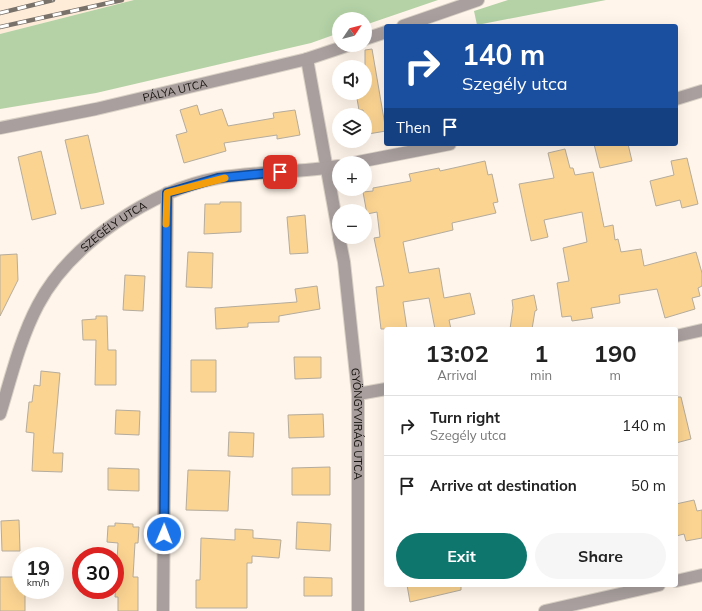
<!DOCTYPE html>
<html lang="en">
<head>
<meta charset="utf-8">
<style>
  :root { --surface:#fff; --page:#f6f6f6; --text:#222; --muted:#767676; --line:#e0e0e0; --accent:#0f766e }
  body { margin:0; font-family:Mulish,sans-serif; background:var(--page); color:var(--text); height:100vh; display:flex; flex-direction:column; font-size:15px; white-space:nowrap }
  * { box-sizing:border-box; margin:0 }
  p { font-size:13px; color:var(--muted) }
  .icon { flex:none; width:22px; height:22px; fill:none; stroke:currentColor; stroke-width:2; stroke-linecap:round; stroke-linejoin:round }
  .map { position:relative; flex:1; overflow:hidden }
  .sheet { position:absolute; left:384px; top:327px; width:294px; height:260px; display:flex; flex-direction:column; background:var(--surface); border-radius:4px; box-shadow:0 4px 16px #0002 }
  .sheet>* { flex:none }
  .hud { position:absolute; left:384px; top:24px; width:294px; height:122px; border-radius:4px; box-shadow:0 4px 16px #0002; background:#1a4fa0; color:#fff; overflow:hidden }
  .needle { width:26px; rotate:55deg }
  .tools { position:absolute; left:332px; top:12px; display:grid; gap:8px }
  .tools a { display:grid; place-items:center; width:40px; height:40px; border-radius:50%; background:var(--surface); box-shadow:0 4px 16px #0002; font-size:20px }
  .speed { position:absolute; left:12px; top:547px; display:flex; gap:8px; font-size:20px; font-weight:700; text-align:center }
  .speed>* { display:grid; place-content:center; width:52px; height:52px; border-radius:50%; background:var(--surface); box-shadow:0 4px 16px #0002; line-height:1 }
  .speed small { font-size:10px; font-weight:400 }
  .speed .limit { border:6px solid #d22; background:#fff; color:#111 }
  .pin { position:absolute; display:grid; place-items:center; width:34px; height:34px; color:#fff; margin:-17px; border-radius:8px; box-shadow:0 2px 6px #0006 }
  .me { position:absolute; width:44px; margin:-22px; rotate:1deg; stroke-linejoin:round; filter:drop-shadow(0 0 3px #0008) }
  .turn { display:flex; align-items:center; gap:14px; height:84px; padding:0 12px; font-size:18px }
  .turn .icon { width:52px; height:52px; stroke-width:2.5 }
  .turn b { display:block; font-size:28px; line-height:34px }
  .then { display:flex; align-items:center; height:38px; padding:0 12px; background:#0003; gap:8px; font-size:15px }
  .eta { display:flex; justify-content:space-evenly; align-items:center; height:68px; text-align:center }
  .eta b { font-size:24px; font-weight:700; line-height:28px }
  .primary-button { display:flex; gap:8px; margin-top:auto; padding:8px 12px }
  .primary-button a { flex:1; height:46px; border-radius:24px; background:var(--accent); color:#fff; font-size:16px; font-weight:700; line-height:46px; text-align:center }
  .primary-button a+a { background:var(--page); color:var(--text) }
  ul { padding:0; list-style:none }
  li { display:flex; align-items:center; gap:12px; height:60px; padding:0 12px; border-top:1px solid var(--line) }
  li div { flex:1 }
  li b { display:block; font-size:15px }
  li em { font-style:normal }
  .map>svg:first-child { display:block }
  .built { fill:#feecd8 }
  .green { fill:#b4d2a6 }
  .building { fill:#fbd492; stroke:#b5ac9d }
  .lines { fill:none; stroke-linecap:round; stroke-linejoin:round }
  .minor-casing { stroke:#dad1c6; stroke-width:14 }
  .minor { stroke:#a89f9e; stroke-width:12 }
  .rail-casing { stroke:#79726b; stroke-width:4.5 }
  .rail { stroke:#fff; stroke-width:3; stroke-dasharray:9; stroke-linecap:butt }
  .route-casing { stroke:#114b97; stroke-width:10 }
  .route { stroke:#1a73e8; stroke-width:7 }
  .slow { stroke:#f59e0b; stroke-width:7 }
  .labels { text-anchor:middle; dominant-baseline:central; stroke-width:3.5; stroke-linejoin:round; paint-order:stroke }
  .street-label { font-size:11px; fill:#15110c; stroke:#fff }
</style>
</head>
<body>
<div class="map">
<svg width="702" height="611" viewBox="0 0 702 611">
  <rect width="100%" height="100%" fill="#fff5ea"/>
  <path class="built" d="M0 0H134L0 34Z"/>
  <path class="green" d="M134 0H438L365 25V19H339V33L311 43 96 93 0 109V34Z
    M508 0H606L477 25 474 11Z"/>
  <path class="building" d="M372 49 386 131 368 134 365 115 363 110H359L356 93H365V50Z
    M197 105 200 115 222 109 228 126 274 118 273 113 295 110 300 135 277 139V135L224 143 226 151 184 163 176 135 187 132 180 110Z
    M88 135 104 204 81 209 65 140Z
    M594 144H628L632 161 600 168Z
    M565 149 570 168H573L575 175 593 172 604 227 613 225 615 240 618 239 621 252 641 249 644 266 696 252 702 273V286L698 288 700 296 692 298 695 309 665 318 657 289 619 295 620 303 591 308 593 318 572 321 571 316 562 317 557 283 569 281 563 248 587 242 582 212 544 220 548 237 531 241 519 184 554 178 548 153Z
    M41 151 56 214 32 220 18 157Z
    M687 158 698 204 682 208 680 200 656 206 650 181 674 175 671 161Z
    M485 161 488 175 492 174 498 202 493 203 496 213 452 223 453 230 403 242 409 273 439 268 444 298 470 293 475 314 449 320 451 329H435L429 298 403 302 407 329H381L376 287 384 286 374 238 380 237 377 212 367 214 363 192 373 191V188L411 181 409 174 439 168 440 171Z
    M220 202H241V232L204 234 205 204H220Z
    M305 215 308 253 290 254 287 217Z
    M188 252 213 253 212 288 186 287Z
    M17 254 18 280 0 316V255Z
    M125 275 145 276 143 311 123 310Z
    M317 286 320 309 279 316V322L248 323V327L216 329 215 308 297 302 295 289Z
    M534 295 537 310 535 311 532 329H510L513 308 512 300Z
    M96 316H107L108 350H116V385H95L96 340H83L82 320 96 319Z
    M294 357H321V378L295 379Z
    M191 360H216V392H191Z
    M41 371 60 373 53 453H63L62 472 32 471 34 433 26 432 29 402H32L34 385 40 386Z
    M676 397H681L691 439 676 443Z
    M116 410 140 411 139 435 115 434Z
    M323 414 324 437 289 438 288 415Z
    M229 432 254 433 253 457 228 456Z
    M330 467V495H292V468Z
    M108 468 139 469V491L108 490Z
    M188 470 230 471 228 511 186 510Z
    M694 500 697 511 702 510V538L686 541 684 534 676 536V504Z
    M19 520 20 551H2L1 521Z
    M297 522 331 524 330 551 296 549Z
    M115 523 133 524V527H139L138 543H135L133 577H138V611H118V597H115L118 543 107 542 108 526H115Z
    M235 529 253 530V538L281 540 279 558 252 556V563H247V608H196V580H200L201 538 235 540Z
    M0 577H21V590H25V611H0Z
    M304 577 332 578V596H304Z
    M407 585H461V590L410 602Z"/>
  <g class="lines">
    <g class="minor-casing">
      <g id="minor">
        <path d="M403 26 478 0"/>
        <path d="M365 39 386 32"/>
        <path d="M307 59 339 236"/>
        <path d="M676 99 702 91"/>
        <path id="s1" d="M0 128 96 109 307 59 349 45"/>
        <path d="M353 163 450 144"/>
        <path id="s2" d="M339 237 344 262 358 394V611"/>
        <path d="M676 336 702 330"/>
        <path d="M358 394 386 389"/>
        <path id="s3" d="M0 414C11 378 20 339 38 305 70 244 151 190 218 178 258 171 299 173 339 166"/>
        <path d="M676 581 702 575"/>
        <path d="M163 611 167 193"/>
        <path d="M545 611 659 585"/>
      </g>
    </g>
    <use href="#minor" class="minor"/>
    <g class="rail-casing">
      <path id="rail" d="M0 13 53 0
        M0 27 122 0"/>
    </g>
    <use href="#rail" class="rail"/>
  </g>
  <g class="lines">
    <g class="route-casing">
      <path id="route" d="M164 534 167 193 218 178 280 172"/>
    </g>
    <use href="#route" class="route"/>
    <path class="slow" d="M166 224 167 193 225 178"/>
  </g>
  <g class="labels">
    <g class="street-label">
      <text stroke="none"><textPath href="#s1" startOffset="179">PÁLYA UTCA</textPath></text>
      <text stroke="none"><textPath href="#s3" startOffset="226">SZEGÉLY UTCA</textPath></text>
      <text stroke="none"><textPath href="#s2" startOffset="188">GYÖNGYVIRÁG UTCA</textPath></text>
    </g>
  </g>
</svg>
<div class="tools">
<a><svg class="needle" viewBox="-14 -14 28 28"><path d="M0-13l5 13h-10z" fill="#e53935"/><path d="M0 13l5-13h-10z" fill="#767676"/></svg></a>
<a><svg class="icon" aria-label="sound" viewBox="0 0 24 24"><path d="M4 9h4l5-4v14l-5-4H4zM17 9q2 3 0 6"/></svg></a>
<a><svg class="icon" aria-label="layers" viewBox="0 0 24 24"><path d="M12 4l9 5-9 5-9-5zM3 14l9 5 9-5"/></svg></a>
<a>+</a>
<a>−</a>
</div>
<div class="speed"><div>19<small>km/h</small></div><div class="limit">30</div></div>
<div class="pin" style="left:280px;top:172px;background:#d93025"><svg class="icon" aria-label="arrive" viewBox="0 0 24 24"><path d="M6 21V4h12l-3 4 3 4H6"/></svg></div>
<svg class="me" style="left:164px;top:534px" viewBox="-20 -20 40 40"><circle r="17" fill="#1a73e8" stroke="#fff" stroke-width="3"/><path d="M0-11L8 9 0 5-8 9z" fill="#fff"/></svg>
<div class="hud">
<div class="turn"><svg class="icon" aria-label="right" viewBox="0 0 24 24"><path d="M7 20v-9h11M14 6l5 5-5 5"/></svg><div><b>140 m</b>Szegély utca</div></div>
<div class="then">Then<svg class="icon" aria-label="arrive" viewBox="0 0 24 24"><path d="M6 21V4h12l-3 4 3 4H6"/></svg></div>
</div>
<section class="sheet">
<div class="eta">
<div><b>13:02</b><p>Arrival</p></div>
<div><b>1</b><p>min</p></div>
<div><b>190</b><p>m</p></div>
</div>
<ul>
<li><svg class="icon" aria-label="right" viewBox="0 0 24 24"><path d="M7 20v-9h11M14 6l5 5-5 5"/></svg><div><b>Turn right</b><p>Szegély utca</p></div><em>140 m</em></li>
<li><svg class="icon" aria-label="arrive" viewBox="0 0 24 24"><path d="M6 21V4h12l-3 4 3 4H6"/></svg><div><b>Arrive at destination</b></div><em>50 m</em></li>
</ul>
<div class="primary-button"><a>Exit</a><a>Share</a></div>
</section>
</div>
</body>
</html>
